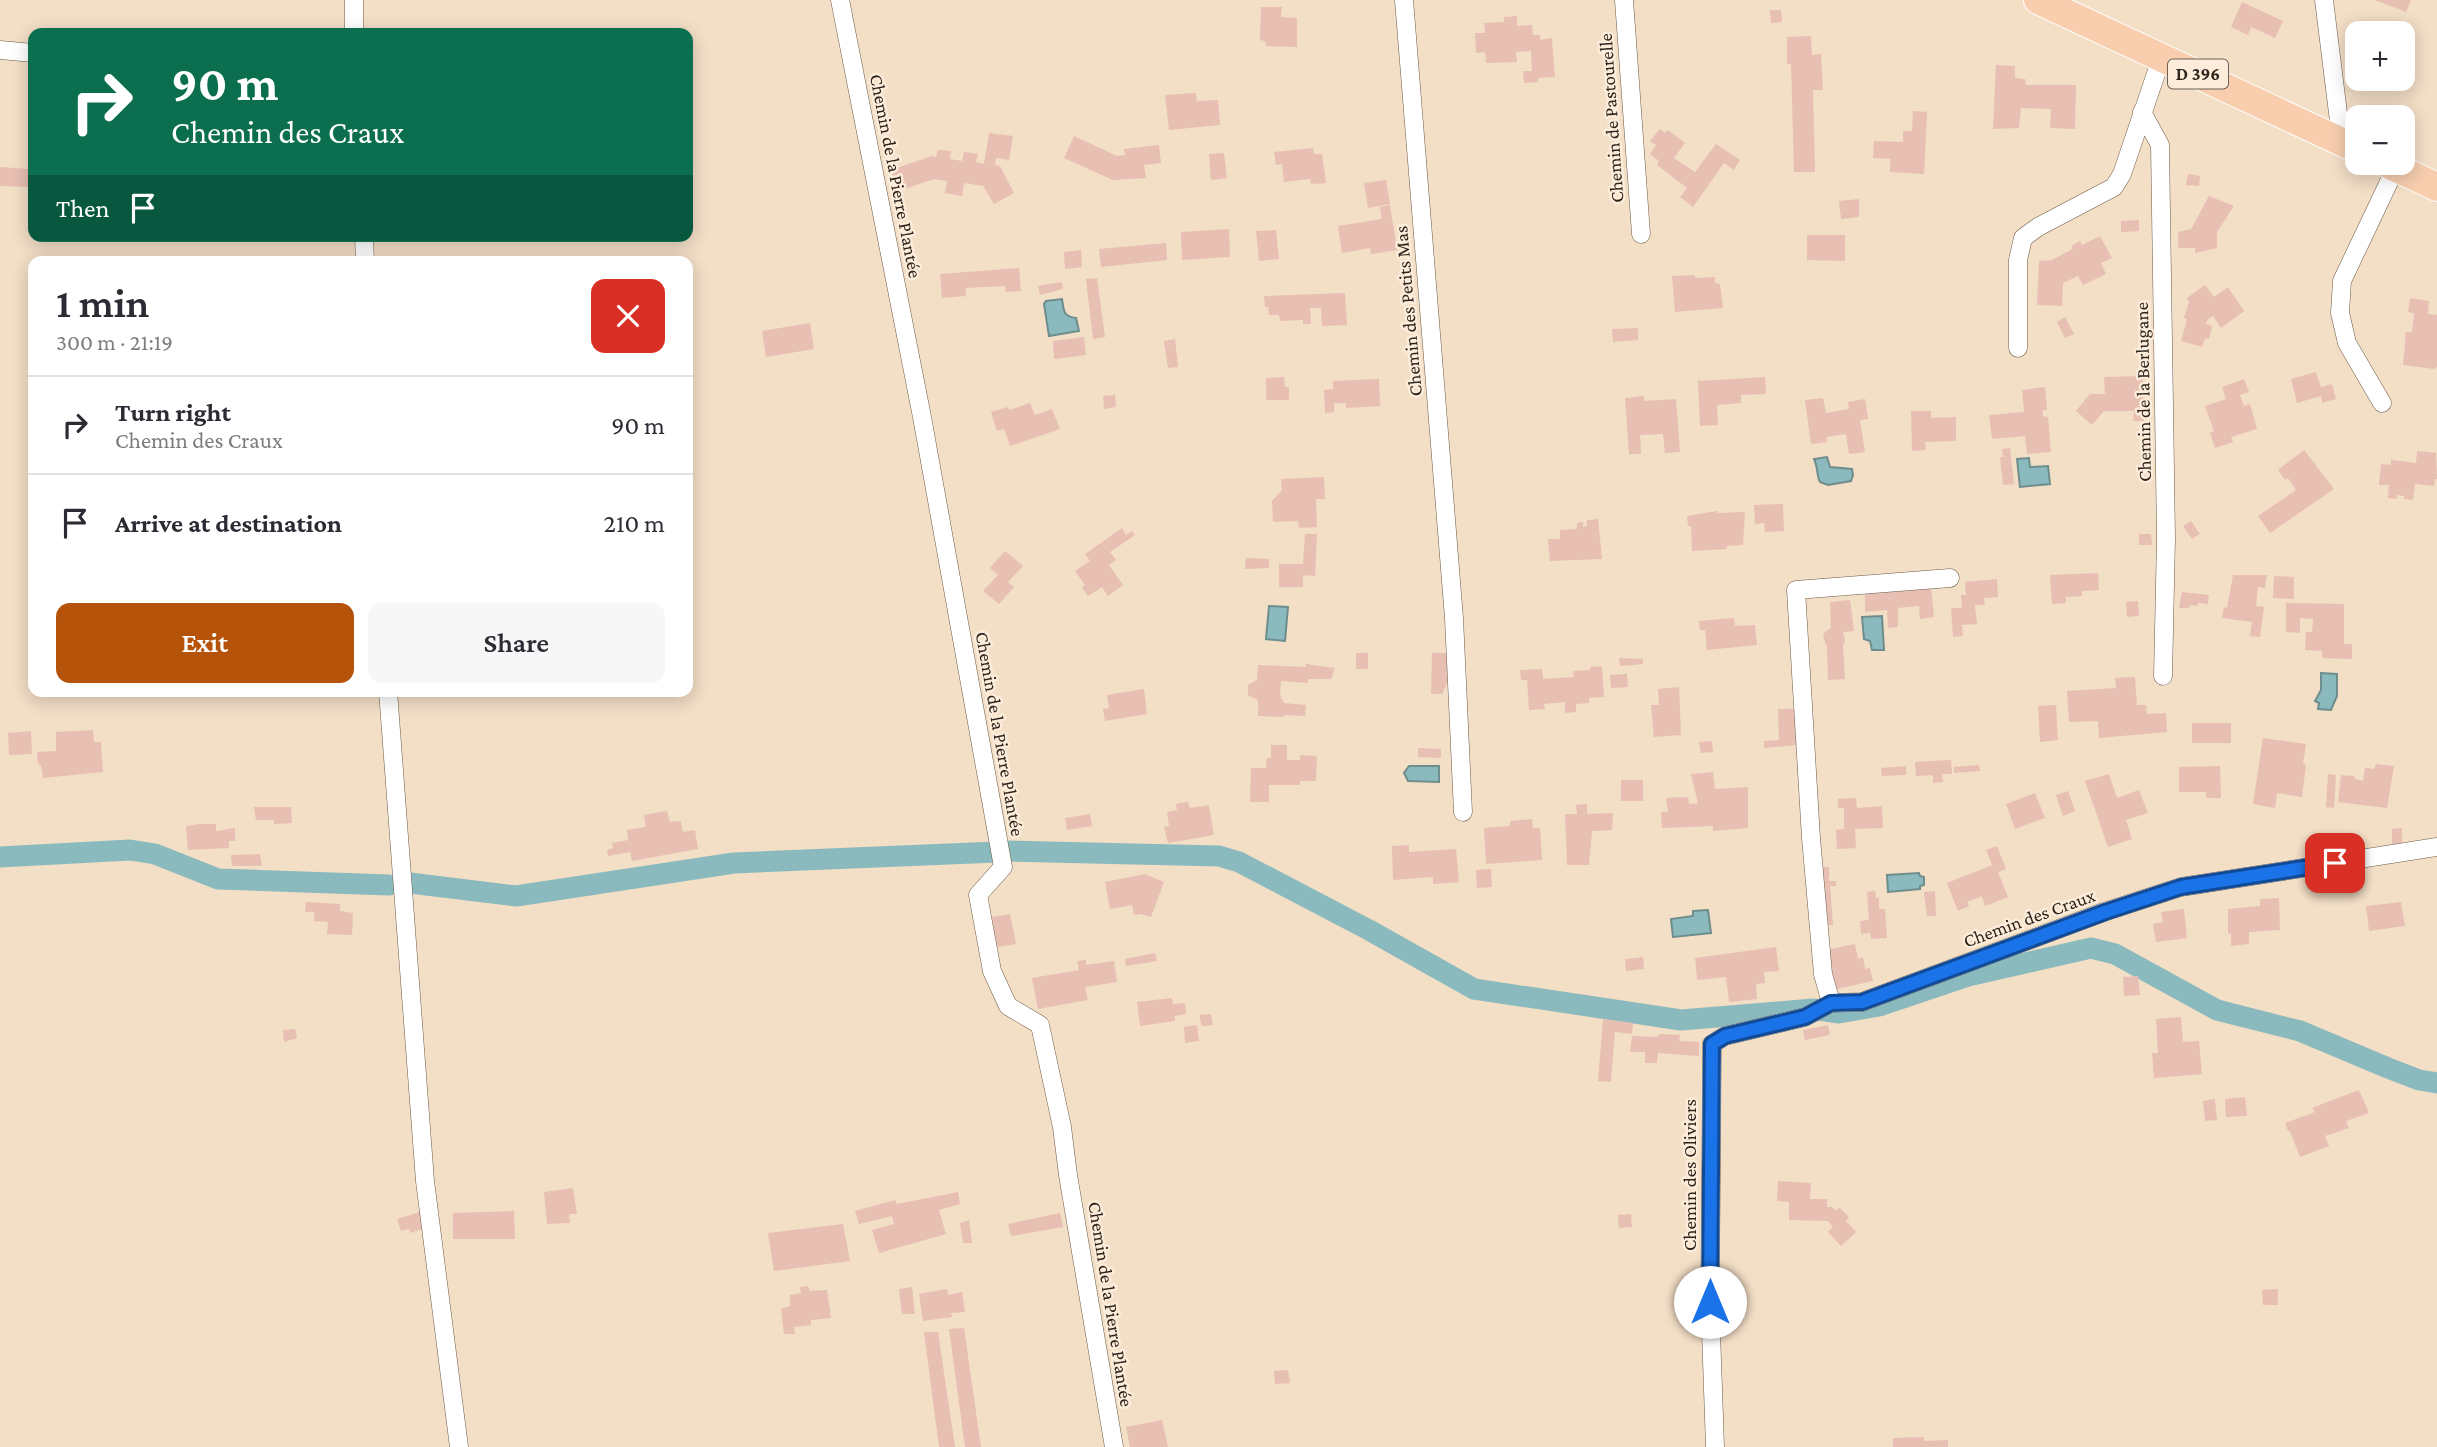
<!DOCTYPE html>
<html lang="en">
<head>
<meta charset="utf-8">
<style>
  :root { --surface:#fff; --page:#f7f7f7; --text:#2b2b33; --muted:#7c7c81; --line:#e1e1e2; --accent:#b45309 }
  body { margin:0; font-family:"Crimson Pro",serif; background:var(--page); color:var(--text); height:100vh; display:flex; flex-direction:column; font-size:26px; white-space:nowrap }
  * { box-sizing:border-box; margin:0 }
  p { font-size:23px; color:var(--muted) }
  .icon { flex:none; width:38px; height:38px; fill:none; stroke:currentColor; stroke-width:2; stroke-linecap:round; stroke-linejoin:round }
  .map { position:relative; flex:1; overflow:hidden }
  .side { position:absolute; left:28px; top:256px; width:665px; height:441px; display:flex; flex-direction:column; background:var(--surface); border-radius:14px; box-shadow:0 4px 18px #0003 }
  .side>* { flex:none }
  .guide { position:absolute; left:28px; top:28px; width:665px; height:214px; border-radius:14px; box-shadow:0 4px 18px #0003; background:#0b6e4f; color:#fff; overflow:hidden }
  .tools { position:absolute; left:2345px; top:21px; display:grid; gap:14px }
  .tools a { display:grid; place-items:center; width:70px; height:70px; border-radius:14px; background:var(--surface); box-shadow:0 4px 18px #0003; font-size:35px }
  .pin { position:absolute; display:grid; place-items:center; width:60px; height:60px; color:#fff; margin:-30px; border-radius:14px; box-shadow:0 4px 10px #0006 }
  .me { position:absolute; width:77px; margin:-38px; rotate:0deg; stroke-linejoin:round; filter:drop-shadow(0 0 5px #0008) }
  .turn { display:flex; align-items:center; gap:24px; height:147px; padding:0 28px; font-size:32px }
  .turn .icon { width:91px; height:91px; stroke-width:2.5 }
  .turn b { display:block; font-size:49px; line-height:60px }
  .then { display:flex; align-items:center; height:66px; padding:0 28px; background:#0003; gap:14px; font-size:26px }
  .round { display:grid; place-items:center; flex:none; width:74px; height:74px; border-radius:14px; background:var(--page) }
  .headline { display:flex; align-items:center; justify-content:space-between; height:119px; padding:0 28px }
  h1 { font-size:42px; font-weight:600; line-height:52px }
  .primary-button { display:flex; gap:14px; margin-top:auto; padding:14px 28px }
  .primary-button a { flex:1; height:80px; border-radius:14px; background:var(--accent); color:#fff; font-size:28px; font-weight:600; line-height:80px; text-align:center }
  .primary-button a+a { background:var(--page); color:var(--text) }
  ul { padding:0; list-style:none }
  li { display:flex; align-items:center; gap:21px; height:98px; padding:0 28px; border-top:2px solid var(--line) }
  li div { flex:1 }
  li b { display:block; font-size:26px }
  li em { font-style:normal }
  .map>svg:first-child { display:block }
  .water { fill:#8ababd; stroke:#6e8d8d; stroke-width:2 }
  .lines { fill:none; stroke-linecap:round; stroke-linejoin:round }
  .canal { stroke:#8ababd; stroke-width:21 }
  .building { fill:#e8bfb3 }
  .street-casing { stroke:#6c5a46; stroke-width:19 }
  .primary-casing { stroke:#fff; stroke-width:30 }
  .street { stroke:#fff; stroke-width:18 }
  .primary { stroke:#f8ceaf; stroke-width:28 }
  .route-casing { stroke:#114b97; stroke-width:18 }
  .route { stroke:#1a73e8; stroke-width:12 }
  .labels { text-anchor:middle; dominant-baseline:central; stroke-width:5; stroke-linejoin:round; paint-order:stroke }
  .shield { fill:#fdecd9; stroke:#6b6055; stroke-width:2 }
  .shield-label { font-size:18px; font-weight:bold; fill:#2c241c }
  .street-label { font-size:19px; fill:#2c241c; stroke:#fdecd9 }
</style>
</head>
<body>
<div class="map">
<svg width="2437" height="1447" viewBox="0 0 2437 1447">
  <rect width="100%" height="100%" fill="#f3dec6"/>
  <path class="water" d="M1062 299C1064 312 1063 316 1076 318L1079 331 1049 336 1044 304 1046 301Z
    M1827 457 1830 467 1852 469 1853 475 1851 481 1828 485 1820 482C1817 478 1818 467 1814 459Z
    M2029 458 2030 467 2048 466 2050 484 2020 487 2017 459Z
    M1269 606 1288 607 1285 641 1266 639Z
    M1882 616 1884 650H1872L1870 641 1864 639 1862 617Z
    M2321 673 2337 674V696L2331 710 2318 709 2319 703 2315 701 2321 690Z
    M1409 766H1439V782L1408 781 1404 773Z
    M1919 873 1920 876 1924 877V885L1920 886V889L1888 892 1887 875Z
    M1708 910 1711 933 1673 937 1671 919 1693 916V911Z"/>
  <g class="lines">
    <path class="canal" d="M1008 851 1219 856 1239 862 1369 930 1474 989 1681 1020 1813 1009 1839 1013 1879 1006 1968 976 2091 948 2115 954 2217 1010 2300 1031 2388 1068 2419 1080 2437 1083
      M0 857 130 850 155 854 218 879 389 885
      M410 883 516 896 734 863 997 852"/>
  </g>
  <path class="building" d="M2374 0H2411L2406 12Z
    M2242 2 2283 21 2275 38 2251 27 2248 35 2231 27Z
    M1261 7H1282L1281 17 1297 18V47L1266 46 1265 41 1260 40Z
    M1770 10H1781L1782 22 1771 23Z
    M1517 16V26L1532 25 1533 35H1540V40L1552 38 1555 77 1538 78V82L1524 83 1523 71H1532L1531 51 1516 52 1517 62 1486 63 1485 52 1476 53 1475 33H1485L1484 23 1504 22V17Z
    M1811 36 1812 55 1821 54 1823 90H1813L1815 172H1794L1791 64H1787V37Z
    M1996 65 2015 66V78L2025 79 2026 85H2076L2075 129 2050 128 2051 109 2021 108 2019 128 1993 129Z
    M1196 93 1197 101 1218 100 1220 125 1169 130 1165 95Z
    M1913 111 1927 112 1924 174 1890 172V159L1873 158 1874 141 1903 142V131H1912Z
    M1660 129 1665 133 1668 130 1685 143 1674 158 1695 172 1716 144 1740 160 1734 170 1724 163 1693 207 1680 197 1687 188 1657 165 1659 161 1650 154 1656 145 1650 141Z
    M989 133 1013 136 1009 160 996 158 995 165 1000 166 1014 193 994 204 983 186 964 183 962 196 945 193 947 181 934 179 898 191 891 170 932 156 936 157 938 150 951 151 950 159 962 161 964 152 978 154 976 162 984 164Z
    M1074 136 1117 156 1125 155 1124 149 1159 145 1161 163 1144 165 1146 178 1113 180 1064 158Z
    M1313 148 1314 154H1322L1326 183 1311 184 1310 179 1284 182 1282 164 1276 165 1274 152Z
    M1224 153 1227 178 1211 180 1209 154Z
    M0 167 29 169 28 187 0 186Z
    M2188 174 2200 176 2199 186 2186 185Z
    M1386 180 1390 204 1368 208 1364 183Z
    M2209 196 2234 206 2217 232V248L2195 253V248H2178V232L2191 229Z
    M1859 199V217L1841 219 1839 201Z
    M1390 205 1397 250 1371 254 1370 248 1342 253 1338 226 1382 219 1380 207Z
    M2139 220V231L2121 232V221Z
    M1229 229 1230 257 1182 260 1181 232Z
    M1276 230 1279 259 1259 261 1256 231Z
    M1807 235H1845V261L1807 260Z
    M2100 236 2112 258 2101 263 2106 274 2083 285 2078 276 2063 283 2062 306 2037 305 2039 261 2052 260 2073 249 2071 246 2080 241 2082 245Z
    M1166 243 1167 260 1101 267 1099 249Z
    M1081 250 1082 267 1065 269 1064 252Z
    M318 256H345V261H318Z
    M1019 268 1021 291 1006 292 1005 286 966 288V296L942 298 940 274Z
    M1694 275 1695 278 1715 277V283L1720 284 1723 308 1675 312 1672 276Z
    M1097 278 1105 337 1093 339 1086 279Z
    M1062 282 1063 289 1040 295 1038 286Z
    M2205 285 2214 297 2228 287 2244 311 2221 328 2213 316 2208 319 2206 324 2212 326 2209 339 2205 338 2202 347 2181 341 2187 319 2184 318 2189 302 2187 298Z
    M1345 293 1347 325 1322 326 1321 308H1310L1311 324H1303V320L1280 321 1279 315H1269L1268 307H1265L1264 296Z
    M2410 298 2429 301 2428 314 2437 315V367L2434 369 2403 365 2406 332H2412L2414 313 2408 312Z
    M2065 317 2074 334 2065 338 2057 322Z
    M810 323 814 349 766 357 762 331Z
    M1638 328V340L1613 342 1612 329Z
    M1084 337 1086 355 1054 359 1053 341Z
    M1175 339 1178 367 1168 368 1164 341Z
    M2316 372 2321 387 2332 384 2336 399 2322 403 2321 396 2297 403 2291 379Z
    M2143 376 2144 421H2133L2134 411H2104L2092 425 2076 411 2090 394H2105L2104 377Z
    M1284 377 1285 387H1289V400H1266V378Z
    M1765 377 1766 394 1741 395V403L1717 405 1718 425 1700 426 1698 381Z
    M1379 379 1380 406 1346 408V403H1334V412L1325 413 1324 390 1333 389V381Z
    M2244 379 2249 392 2240 395 2244 406 2250 404 2257 429 2231 437 2233 442 2215 448 2210 433 2214 431 2205 406 2226 399 2222 387Z
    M2045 387 2047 410H2043V416L2048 417 2051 452 2027 454 2025 436 1992 439 1989 415 2024 412 2022 390Z
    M1115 395 1116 407 1104 409 1103 396Z
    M1644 396V401L1676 399 1680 452 1665 453 1663 434 1640 435 1641 454H1629L1625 398Z
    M1823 398 1826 413 1849 409 1848 402 1865 399 1868 419 1860 420 1865 452 1849 454 1846 434 1826 437 1827 442 1811 444 1805 400Z
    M1030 403 1035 415 1052 409 1060 429 1010 446 1004 429 997 431 991 412 1008 407 1009 410Z
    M1911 411H1931V418L1956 417V441L1925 442 1926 450 1912 451Z
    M2010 448 2014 484 2003 485 2000 457H2003L2002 449Z
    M2304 450 2334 489 2270 533 2258 516 2296 490 2288 478 2285 480 2278 470Z
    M2417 451 2436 453 2437 479H2435L2434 486 2415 484 2413 500 2404 499V496L2397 495V499L2388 498 2389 485H2379L2381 464 2391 465V460L2416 463Z
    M1324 477 1325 499H1316L1317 527 1299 528 1298 521 1273 522 1272 501 1282 490 1281 479Z
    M1783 504 1784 531 1765 532 1764 523 1755 524 1754 505Z
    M1717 511V513L1745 512 1743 545 1726 546 1727 549 1692 551 1691 526H1688L1687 516Z
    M1598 519 1602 559 1550 561 1548 539H1560V530L1577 529V523L1583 522V527L1587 526V520Z
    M2191 521 2200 534 2192 539 2183 526Z
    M1122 528 1126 535 1132 531 1135 535 1110 552 1116 560 1109 565 1123 585 1108 596 1102 587 1088 596 1082 587 1085 585 1075 571 1090 561 1085 554Z
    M1305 534H1317L1315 576 1303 575V587H1279V564H1303Z
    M2139 534H2151L2152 545H2139Z
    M1005 551 1023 566 1008 582 1014 587 999 604 983 591 998 575 990 568Z
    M1246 558 1269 559V568L1245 569Z
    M2098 573 2099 590 2082 591V596L2066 597V603L2052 604 2050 575Z
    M2233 575H2267L2265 588 2258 587 2256 606 2264 607 2260 637 2250 636 2252 622 2222 618 2224 607 2227 608Z
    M2274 576 2294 577V599L2273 598Z
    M1997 579 1998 597 1984 598 1985 605H1975L1977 624 1962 625 1963 636 1953 637 1951 608H1962L1961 595H1966L1965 582Z
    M1931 587 1934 617 1920 619 1919 606 1898 608V627L1888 628 1887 610 1865 612V592Z
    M2182 592 2209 595 2208 604 2198 603 2197 606 2190 605 2189 608H2179Z
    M1850 600 1854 631 1843 632 1845 640 1843 646 1845 679 1828 680 1827 647 1823 637 1825 632 1831 628 1830 602Z
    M2138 601 2139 616 2127 617 2126 602Z
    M2286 603 2344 604V644H2352V659L2322 658V651L2305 650 2306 632H2312L2313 619 2300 618V633L2286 632Z
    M1734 618 1735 626 1755 625 1757 645 1707 650 1705 630H1700L1699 621Z
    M1356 653H1368V669H1356Z
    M1432 653H1447L1448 681 1442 694H1431Z
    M1619 658 1643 659V664L1620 666Z
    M1306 664 1335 668 1331 679H1308V683L1281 681 1280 695 1284 703 1306 705 1305 716 1284 715 1283 717 1258 716V700L1248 695V685L1257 680 1258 665 1306 667Z
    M1602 666 1604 697 1589 698V703L1576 704V712L1565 713V702L1544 704 1545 709 1529 710 1527 680H1521L1520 670 1542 669 1543 679 1574 677 1573 671 1590 670V667Z
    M1627 674 1628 687 1611 688 1610 675Z
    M2135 677 2137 705H2146L2147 714 2166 713 2167 732 2099 738 2098 721 2069 722 2067 691 2116 688 2115 678Z
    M1679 687 1681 735 1654 737 1651 705H1659L1658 689Z
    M1144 689 1147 714 1105 721 1103 709 1109 708 1107 695Z
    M2056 705 2058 740 2040 742 2038 706Z
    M1778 709H1795L1796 745 1764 748V741L1779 740Z
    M2192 723H2231V743H2192Z
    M93 730 94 742H101L103 772 43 778 41 765 38 764 37 752 56 751V732Z
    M31 731 32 754 9 755 8 733Z
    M2263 738 2306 744 2303 764 2306 765 2302 797 2277 793 2275 808 2253 804Z
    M1712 741 1713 752 1701 753 1699 742Z
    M1271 745H1287V760H1300V755L1317 756 1316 781H1300V785H1269V802H1250L1251 768H1266L1267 758H1271Z
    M1418 748 1441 749V758L1418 757Z
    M1951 760 1952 774H1942L1943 782 1933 783V775L1916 776 1915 762Z
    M2376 764 2394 766 2387 808 2338 802 2341 775 2354 776 2355 779 2363 781 2365 768 2374 769Z
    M1979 765 1980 771 1954 773V767Z
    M1906 766V775L1882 776 1881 768Z
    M2220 766 2221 798H2206V792H2179V767Z
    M1713 772 1715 789 1748 787V828L1713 831V826L1662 828 1661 812H1668L1666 798 1688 797 1689 804 1698 803 1691 774Z
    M2109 774 2117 798 2139 790 2148 813 2126 820 2132 839 2108 847 2085 781Z
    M2328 774 2336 775 2334 808 2326 807Z
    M1621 780H1643V801H1621Z
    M2068 791 2075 811 2063 816 2056 795Z
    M2035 793 2045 818 2015 829 2006 804Z
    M1856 798 1857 808 1882 806 1883 828 1855 829 1856 848 1837 849 1836 830 1844 829V808H1838V799Z
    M1188 802 1190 808 1209 805 1214 835 1168 843 1164 827 1169 826 1167 812 1177 810 1176 804Z
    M1587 804V814L1613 813 1612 830 1592 831 1589 865H1567L1565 814H1577L1576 805Z
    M254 807H291L292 823 274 824V820H256Z
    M667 811 670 822 681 821 683 832 695 830 698 849 632 861 630 852 608 856 607 850 613 848 612 843 628 840 627 830 646 827 644 815Z
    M1090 814 1092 826 1067 830 1065 818Z
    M1532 819 1533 828H1540L1542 860 1486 864 1484 828 1510 826V821Z
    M200 824H216V831L235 828V841H229V848L188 850 186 826Z
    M2402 828V843L2392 844V829Z
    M1409 845V852L1456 849 1459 882 1433 884V877L1393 880 1392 846Z
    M1997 846 2006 869 1998 872 2008 897 1985 906 1982 896 1967 902 1969 906 1958 911 1947 883 1992 865 1986 850Z
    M260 854 262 866H232L231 855Z
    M1818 867H1829V881H1836V886H1830L1833 925H1821Z
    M1491 869 1492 887 1477 888 1476 870Z
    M1145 874 1164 882 1151 917 1141 914 1134 915 1132 905 1110 909 1105 882Z
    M1875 891 1876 898H1879V909H1885L1887 938 1871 939 1870 933 1861 934 1860 921 1869 920 1867 892Z
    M1935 891 1936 916H1927L1924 892Z
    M2279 898 2280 930 2249 932V944L2231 946V933L2228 934V909L2260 906V899Z
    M306 902 340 904V911L353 913 352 935 327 934 328 922 314 921V912H305Z
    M2401 902 2405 926 2369 931 2366 906Z
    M2184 909 2187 938 2156 942 2153 924 2163 922 2161 912Z
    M1010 914 1016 944 997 947 992 917Z
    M1855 944 1858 959 1863 957 1865 969 1870 968 1873 981 1833 990 1826 950Z
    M1776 947 1779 971 1764 972 1765 983 1756 984 1757 999 1729 1002 1726 977 1697 980 1695 958Z
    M1155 953 1157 961 1126 966 1125 959Z
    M1643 957 1644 969 1626 971 1625 959Z
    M1086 960V965L1114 961 1117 982 1085 987 1088 1000 1038 1009 1032 978 1079 970 1077 961Z
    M2138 976 2140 995 2124 996 2123 977Z
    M1172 998 1173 1004 1185 1003 1186 1014 1175 1016V1021L1140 1026 1137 1002Z
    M1211 1014 1213 1025 1202 1026 1199 1015Z
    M2181 1017 2183 1042 2199 1041 2202 1074 2154 1078 2152 1053H2158L2156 1019Z
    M1603 1019 1633 1023 1632 1034 1615 1032 1611 1082 1598 1081Z
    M1197 1025 1199 1041 1185 1043 1184 1027Z
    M1828 1025 1830 1035 1805 1040 1803 1030Z
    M295 1029 297 1038 284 1042 283 1030Z
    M1659 1034 1680 1035 1679 1041 1699 1042V1056L1658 1053 1657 1063H1645V1052H1630L1632 1036 1658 1037Z
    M2359 1090 2369 1113 2346 1121 2349 1128 2325 1136 2329 1146 2300 1157 2290 1131H2288L2285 1123 2315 1112 2312 1108Z
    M2245 1097 2247 1116 2226 1117 2225 1099Z
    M2215 1099 2217 1120 2205 1121 2203 1101Z
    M1778 1181 1811 1183 1810 1199H1827V1207H1832L1836 1211 1839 1207 1849 1217 1846 1221 1856 1232 1841 1246 1828 1232 1833 1227 1828 1221 1789 1220V1202L1777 1201Z
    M573 1188 577 1214H569L570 1223 547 1224 544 1192Z
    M958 1192 960 1204 939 1210 946 1234 879 1253 872 1230 894 1224 892 1216 859 1224 855 1211 895 1200 897 1204Z
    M514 1211 515 1239H453V1213Z
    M420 1212 425 1228 410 1233 409 1229 401 1231 397 1219Z
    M1060 1213 1063 1227 1011 1236 1008 1224Z
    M1631 1214 1632 1227 1619 1228 1618 1215Z
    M969 1220 972 1243H963L960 1223Z
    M843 1224 850 1261 774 1271 768 1233Z
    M808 1286 810 1291 827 1290 831 1318 811 1320V1325L794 1327 795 1334H784L781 1309 790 1306V1295L801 1293 800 1287Z
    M912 1287 915 1314H902L899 1289Z
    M947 1289 948 1295 962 1292 965 1312 951 1313 952 1317 923 1321 919 1294Z
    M2278 1289V1305H2263L2262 1290Z
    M964 1328 981 1447H965L949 1329Z
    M924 1332H938L955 1447H939Z
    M1288 1370 1290 1383 1275 1384 1274 1371Z
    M1162 1420 1168 1447H1130L1126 1427Z
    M1924 1437V1441L1948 1440V1447H1893V1438Z"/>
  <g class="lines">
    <g class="street-casing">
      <path id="street" d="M840 0 922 417 1003 867 978 895 992 971 1008 1006 1040 1025 1062 1127 1068 1175 1114 1447
        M1404 0 1454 618 1463 812
        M1624 0 1641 234
        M2324 0 2339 121 2335 138
        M354 33V0
        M0 50 33 53
        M2142 112 2160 145 2166 538 2163 676
        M364 236 365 261
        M2018 348V260L2023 238 2038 227 2114 187 2122 174 2162 56
        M2382 403 2347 343 2340 313 2342 281 2396 167
        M388 691 425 1181 459 1447
        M1831 1003 1823 974 1811 838 1796 590 1950 578
        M1715 1447 1710 1302 1712 1044 1725 1036 1805 1017 1831 1003 1862 1002 2104 912 2181 887 2437 847"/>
    </g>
    <g class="primary-casing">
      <path id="primary" d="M2038 0 2357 149
        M2386 163 2437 187"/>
    </g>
    <use href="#street" class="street"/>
    <use href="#primary" class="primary"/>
  </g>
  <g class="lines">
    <g class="route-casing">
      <path id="route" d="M1710 1302 1712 1044 1725 1036 1805 1017 1831 1003 1862 1002 2105 912 2181 887 2335 863"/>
    </g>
    <use href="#route" class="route"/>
  </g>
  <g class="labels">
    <rect class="shield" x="2168" y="59.5" width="60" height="29" rx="5"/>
    <g class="shield-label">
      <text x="2198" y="74">D 396</text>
    </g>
    <g class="street-label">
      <text transform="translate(1611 118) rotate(-94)">Chemin de Pastourelle</text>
      <text transform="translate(896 176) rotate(79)">Chemin de la Pierre Plantée</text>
      <text transform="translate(1408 311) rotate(-95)">Chemin des Petits Mas</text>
      <text transform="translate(2143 392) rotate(-91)">Chemin de la Berlugane</text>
      <text transform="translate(1000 734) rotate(80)">Chemin de la Pierre Plantée</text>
      <text transform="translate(2029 918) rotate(-20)">Chemin des Craux</text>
      <text transform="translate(1689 1175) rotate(-90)">Chemin des Oliviers</text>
      <text transform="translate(1111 1304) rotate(81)">Chemin de la Pierre Plantée</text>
    </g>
  </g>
</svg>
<div class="tools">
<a>+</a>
<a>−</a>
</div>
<div class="pin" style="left:2335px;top:863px;background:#d93025"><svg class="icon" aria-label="arrive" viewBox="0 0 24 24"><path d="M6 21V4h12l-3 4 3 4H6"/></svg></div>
<svg class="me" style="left:1710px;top:1302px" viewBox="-20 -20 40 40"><circle r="19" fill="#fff"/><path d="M0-13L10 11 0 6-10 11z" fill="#1a73e8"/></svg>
<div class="guide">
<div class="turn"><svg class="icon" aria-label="right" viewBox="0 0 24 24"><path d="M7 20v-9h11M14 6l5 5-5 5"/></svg><div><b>90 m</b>Chemin des Craux</div></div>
<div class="then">Then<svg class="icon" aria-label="arrive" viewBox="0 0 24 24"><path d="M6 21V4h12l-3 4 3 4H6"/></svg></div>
</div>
<section class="side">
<div class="headline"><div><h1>1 min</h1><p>300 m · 21:19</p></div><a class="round" style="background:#d93025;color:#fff"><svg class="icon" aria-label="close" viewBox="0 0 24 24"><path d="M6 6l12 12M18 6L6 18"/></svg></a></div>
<ul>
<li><svg class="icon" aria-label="right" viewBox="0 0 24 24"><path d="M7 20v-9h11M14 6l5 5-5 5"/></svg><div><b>Turn right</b><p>Chemin des Craux</p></div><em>90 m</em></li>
<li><svg class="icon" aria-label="arrive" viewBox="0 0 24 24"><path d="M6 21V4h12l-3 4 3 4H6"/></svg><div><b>Arrive at destination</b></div><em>210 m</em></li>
</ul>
<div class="primary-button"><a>Exit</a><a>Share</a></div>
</section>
</div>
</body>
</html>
